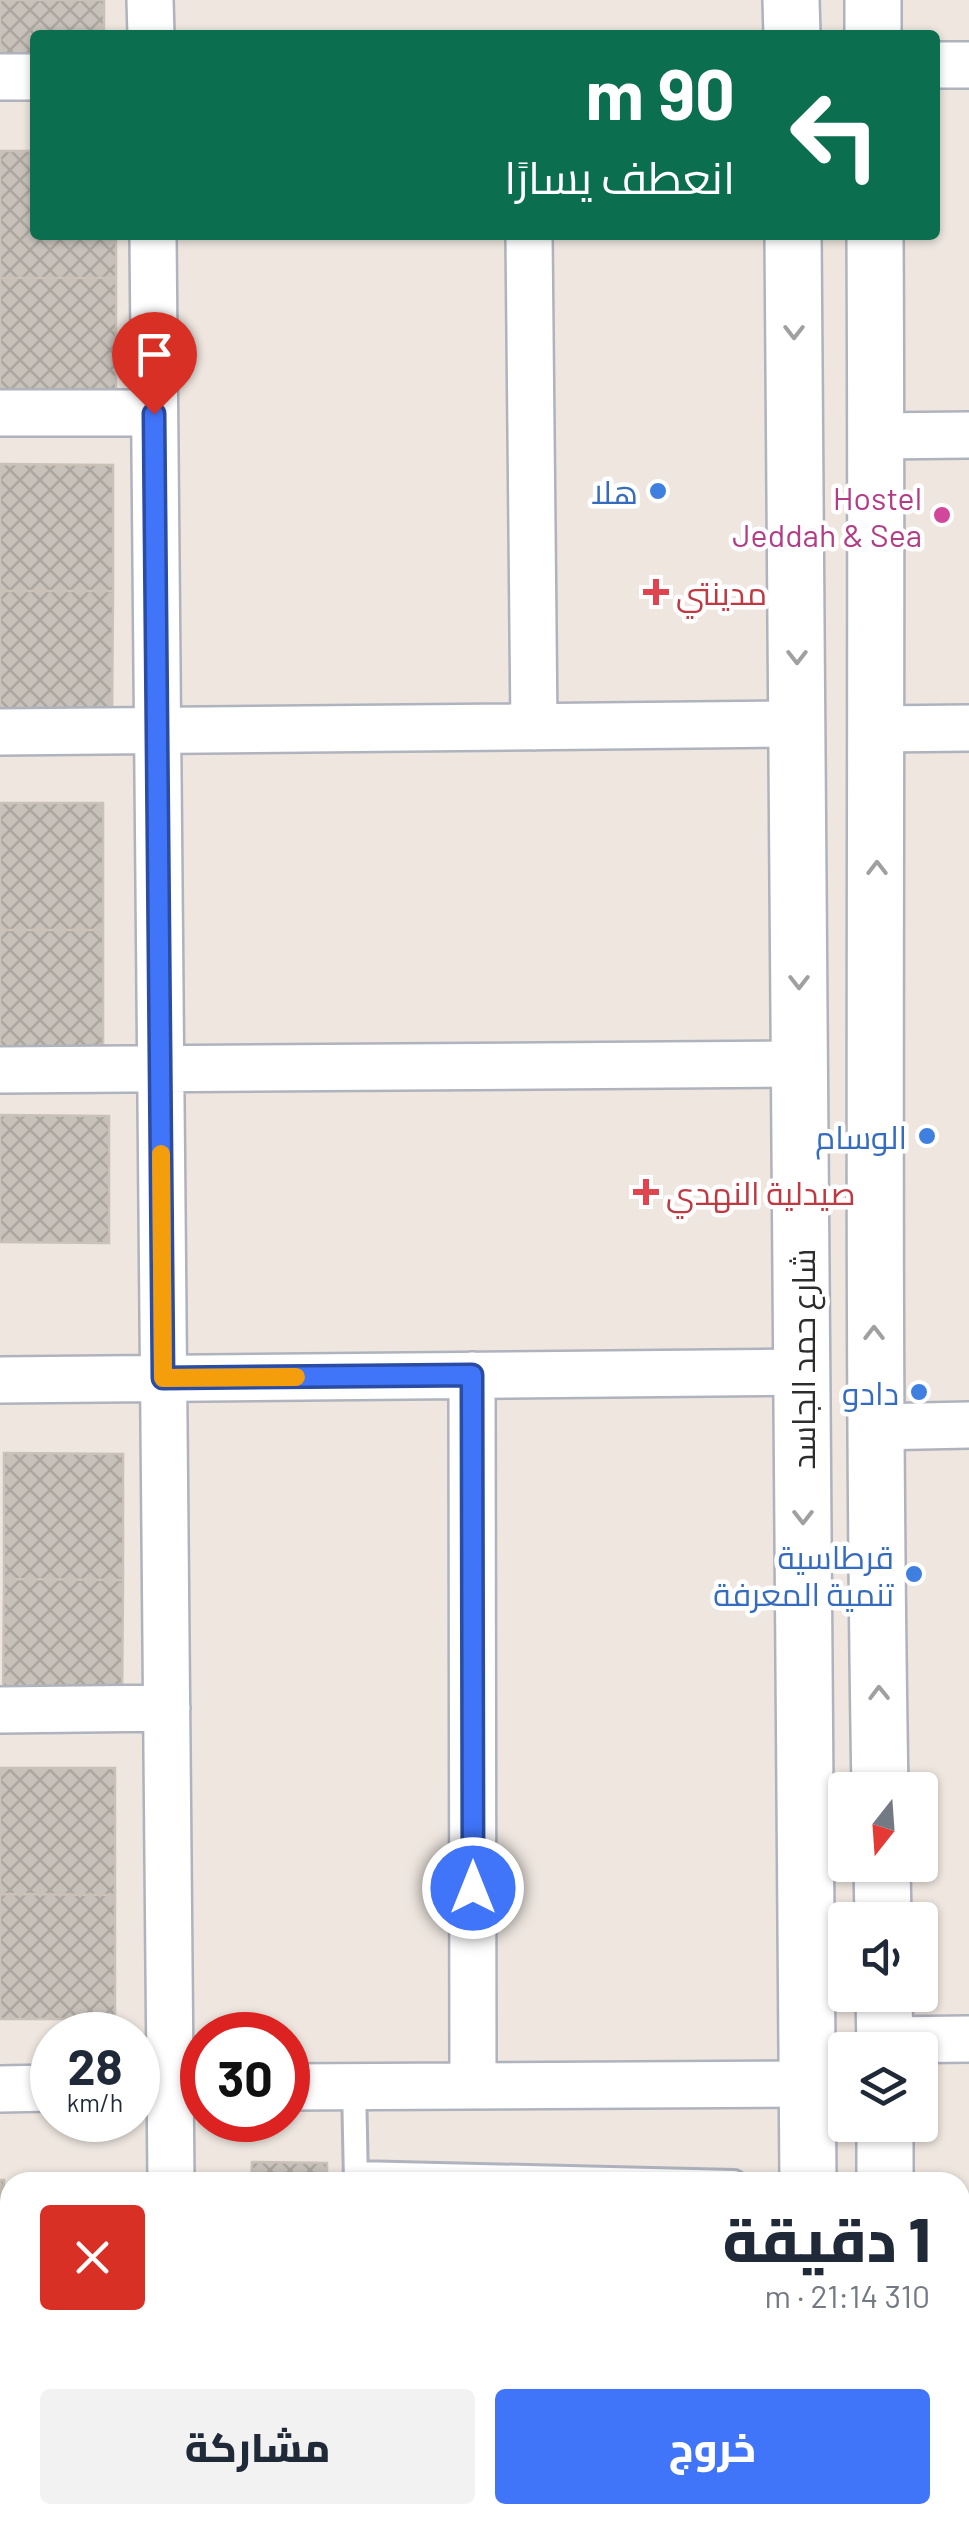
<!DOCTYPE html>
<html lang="ar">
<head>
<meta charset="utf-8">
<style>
  :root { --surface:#fff; --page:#f2f2f3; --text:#1f2937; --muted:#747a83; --accent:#4075fa }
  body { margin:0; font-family:Barlow,Cairo,sans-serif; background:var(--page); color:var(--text); direction:rtl; height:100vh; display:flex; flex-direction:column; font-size:38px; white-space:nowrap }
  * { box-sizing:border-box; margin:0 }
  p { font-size:32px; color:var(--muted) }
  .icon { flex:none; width:55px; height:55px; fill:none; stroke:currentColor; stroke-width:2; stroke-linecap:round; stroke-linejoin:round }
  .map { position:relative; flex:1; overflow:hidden; direction:ltr }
  .panel { position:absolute; left:0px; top:2172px; width:970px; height:352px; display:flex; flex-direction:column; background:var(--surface); border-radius:30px 30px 0 0; box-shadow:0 2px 8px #0004; direction:rtl }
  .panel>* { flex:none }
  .hud { position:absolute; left:30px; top:30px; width:910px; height:210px; border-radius:10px; box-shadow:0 2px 8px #0004; direction:rtl; background:#0b6e4f; color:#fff; overflow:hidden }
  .needle { width:65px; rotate:197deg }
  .controls { position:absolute; left:828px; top:1772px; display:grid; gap:20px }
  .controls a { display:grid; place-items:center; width:110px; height:110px; border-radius:10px; background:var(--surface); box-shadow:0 2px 8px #0004; font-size:50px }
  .speed { position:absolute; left:30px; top:2012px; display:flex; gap:20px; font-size:50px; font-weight:700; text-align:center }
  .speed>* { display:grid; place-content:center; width:130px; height:130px; border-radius:50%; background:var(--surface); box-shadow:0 2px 8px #0004; line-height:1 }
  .speed small { font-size:25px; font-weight:400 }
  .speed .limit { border:15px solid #d22; background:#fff; color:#111 }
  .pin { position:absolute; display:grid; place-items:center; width:85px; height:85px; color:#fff; margin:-102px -42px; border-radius:50% 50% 50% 0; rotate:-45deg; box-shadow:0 0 10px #0007 }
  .pin .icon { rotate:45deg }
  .me { position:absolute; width:110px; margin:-55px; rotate:0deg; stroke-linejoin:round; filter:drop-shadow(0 0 8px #0008) }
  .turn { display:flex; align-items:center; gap:35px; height:210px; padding:0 40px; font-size:45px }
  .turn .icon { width:130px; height:130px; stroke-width:2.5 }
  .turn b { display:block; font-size:70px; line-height:85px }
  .round { display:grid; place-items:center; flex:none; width:105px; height:105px; border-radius:10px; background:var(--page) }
  .overview { display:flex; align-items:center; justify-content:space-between; height:170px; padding:0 40px }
  h1 { font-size:60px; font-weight:800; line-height:75px }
  .cta { display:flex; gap:20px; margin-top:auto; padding:20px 40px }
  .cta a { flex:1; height:115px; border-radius:10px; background:var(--accent); color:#fff; font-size:40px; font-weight:800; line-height:115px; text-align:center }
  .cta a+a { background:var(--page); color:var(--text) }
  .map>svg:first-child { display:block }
  .building { fill:url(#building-cross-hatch); stroke:#cac2b8; stroke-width:2.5 }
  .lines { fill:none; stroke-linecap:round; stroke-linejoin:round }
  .lane-casing { stroke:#afb3bd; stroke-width:28 }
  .street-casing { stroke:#afb3bd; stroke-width:50 }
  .secondary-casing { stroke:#afb3bd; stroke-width:60 }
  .lane { stroke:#fff; stroke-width:22 }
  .street { stroke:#fff; stroke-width:45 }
  .secondary { stroke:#fff; stroke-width:55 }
  .oneway { stroke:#a0a0a0 }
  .route-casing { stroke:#2a4ca2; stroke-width:25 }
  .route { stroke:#4075fa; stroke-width:18 }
  .slow { stroke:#f59e0b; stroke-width:18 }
  .shop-dot { fill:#3f7fe0; stroke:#fff; stroke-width:4 }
  .hotel-dot { fill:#d1479c; stroke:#fff; stroke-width:4 }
  .health-dot { fill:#e0444e; stroke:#fff; stroke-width:4 }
  .labels { text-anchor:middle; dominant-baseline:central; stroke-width:9; stroke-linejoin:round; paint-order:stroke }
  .shop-label { font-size:32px; fill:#366cbe; stroke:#fff; text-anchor:end }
  .hotel-label { font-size:32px; fill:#b23c85; stroke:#fff; text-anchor:end }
  .health-label { font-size:32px; fill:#be3a42; stroke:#fff; text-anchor:start }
  .street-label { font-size:32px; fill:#2d2d2d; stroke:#fff }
</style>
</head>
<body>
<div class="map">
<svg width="969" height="2524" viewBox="0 0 969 2524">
  <defs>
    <pattern id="building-cross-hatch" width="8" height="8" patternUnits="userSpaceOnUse" patternTransform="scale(2.5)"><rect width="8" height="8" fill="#c7c1ba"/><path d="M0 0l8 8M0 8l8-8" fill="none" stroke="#aba6a0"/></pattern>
  </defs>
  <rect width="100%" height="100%" fill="#eee6df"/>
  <path class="building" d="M0 0H104V35H35V54H0Z
    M0 151H35V235H116V278H0Z
    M0 278H116V403L0 402Z
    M0 464 113 465V591H0Z
    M0 591H113L112 716 0 715Z
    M0 803H103V930H0Z
    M0 930H103V1055L0 1054Z
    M0 1115 109 1116V1243L0 1242Z
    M4 1453 123 1454V1580L4 1579Z
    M4 1579 123 1580 122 1704H3Z
    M0 1768H115V1895L0 1894Z
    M0 1894 115 1895V2019H0Z
    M252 2162 327 2163V2182H251Z
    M0 2180H4L3 2281H0Z
    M20 2180 147 2181V2182H20Z
    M247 2515H748V2524H247Z"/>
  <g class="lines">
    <g class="lane-casing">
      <path id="lane" d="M354 2086 356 2182
        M356 2173 734 2182"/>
    </g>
    <g class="street-casing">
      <path id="street" d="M150 0 151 35
        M935 65H969
        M0 77H35
        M153 235 171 2182
        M529 235 534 727
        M0 413H154
        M876 436 969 435
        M878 729 969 728
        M0 732 797 724
        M0 1070 800 1064
        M472 1375 473 2086
        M0 1380 802 1372
        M874 1427 969 1425
        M0 1710 167 1708
        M885 2040 969 2039
        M288 2087 808 2084
        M138 2088 202 2087
        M0 2089 52 2088
        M0 2319H10
        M174 2515V2524"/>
    </g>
    <g class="secondary-casing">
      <path id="secondary" d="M791 0 792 35
        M873 0V35
        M793 235 808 2182
        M875 235C878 753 871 1272 880 1790
        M882 1865 883 1920
        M884 1995 885 2050
        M885 2125V2182
        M811 2515V2524
        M887 2515V2524"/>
    </g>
    <use href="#lane" class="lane"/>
    <use href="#street" class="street"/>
    <use href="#secondary" class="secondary"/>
  </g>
  <defs><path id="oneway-chevron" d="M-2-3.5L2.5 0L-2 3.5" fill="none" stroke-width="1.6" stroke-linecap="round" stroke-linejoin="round" transform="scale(2.5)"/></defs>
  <g class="oneway">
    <use href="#oneway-chevron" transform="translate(794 332) rotate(90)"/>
    <use href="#oneway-chevron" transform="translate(797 657) rotate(90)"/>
    <use href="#oneway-chevron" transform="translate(877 868) rotate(-90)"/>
    <use href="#oneway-chevron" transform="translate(799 982) rotate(90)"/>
    <use href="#oneway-chevron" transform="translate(874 1333) rotate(-90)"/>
    <use href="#oneway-chevron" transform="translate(803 1517) rotate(90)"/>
    <use href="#oneway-chevron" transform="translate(879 1693) rotate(-91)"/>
  </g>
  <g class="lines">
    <g class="route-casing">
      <path id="route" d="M154 414 163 1378 472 1375 473 1888"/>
    </g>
    <use href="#route" class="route"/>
    <path class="slow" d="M161 1154 163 1378 296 1377"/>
  </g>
  <g class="shop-dot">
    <circle cx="658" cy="491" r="10"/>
    <circle cx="927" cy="1136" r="10"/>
    <circle cx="919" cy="1392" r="10"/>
    <circle cx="914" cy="1574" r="10"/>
  </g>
  <circle class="hotel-dot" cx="942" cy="515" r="10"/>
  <g class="health-dot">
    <path d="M651 577h10v10h10v10h-10v10h-10v-10h-10v-10h10z"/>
    <path d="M641 1177h10v10h10v10h-10v10h-10v-10h-10v-10h10z"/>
  </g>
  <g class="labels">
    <g class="shop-label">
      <text x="638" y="491">هلا</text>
      <text x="907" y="1136">الوسام</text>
      <text x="899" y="1392">دادو</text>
      <text x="894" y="1556">قرطاسية<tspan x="894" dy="37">تنمية المعرفة</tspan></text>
    </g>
    <g class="hotel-label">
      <text x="922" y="497">Hostel<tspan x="922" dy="37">Jeddah &amp; Sea</tspan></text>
    </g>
    <g class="health-label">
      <text x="676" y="592">مدينتي</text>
      <text x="666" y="1192">صيدلية النهدي</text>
    </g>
    <g class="street-label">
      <text transform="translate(802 1359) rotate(-90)">شارع حمد الجاسد</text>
    </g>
  </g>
</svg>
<div class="controls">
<a><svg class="needle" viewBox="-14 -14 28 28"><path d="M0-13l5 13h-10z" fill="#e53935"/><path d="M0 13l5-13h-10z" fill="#747a83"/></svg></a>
<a><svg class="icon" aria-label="sound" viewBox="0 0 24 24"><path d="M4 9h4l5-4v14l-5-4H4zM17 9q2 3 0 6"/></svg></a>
<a><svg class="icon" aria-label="layers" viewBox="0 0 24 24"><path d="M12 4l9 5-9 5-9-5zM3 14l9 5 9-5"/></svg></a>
</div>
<div class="speed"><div>28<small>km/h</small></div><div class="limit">30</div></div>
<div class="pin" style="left:154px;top:414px;background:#d93025"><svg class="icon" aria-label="arrive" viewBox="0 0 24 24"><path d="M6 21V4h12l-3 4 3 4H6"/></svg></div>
<svg class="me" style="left:473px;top:1888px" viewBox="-20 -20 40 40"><circle r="17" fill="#4075fa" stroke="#fff" stroke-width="3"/><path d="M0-11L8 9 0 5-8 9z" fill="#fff"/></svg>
<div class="hud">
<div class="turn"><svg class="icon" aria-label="left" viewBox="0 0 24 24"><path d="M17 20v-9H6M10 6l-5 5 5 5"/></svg><div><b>90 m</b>انعطف يسارًا</div></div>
</div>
<section class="panel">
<div class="overview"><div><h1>1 دقيقة</h1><p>310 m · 21:14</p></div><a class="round" style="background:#d93025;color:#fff"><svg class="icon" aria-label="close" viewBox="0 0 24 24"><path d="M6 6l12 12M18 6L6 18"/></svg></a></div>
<div class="cta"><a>خروج</a><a>مشاركة</a></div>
</section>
</div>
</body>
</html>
